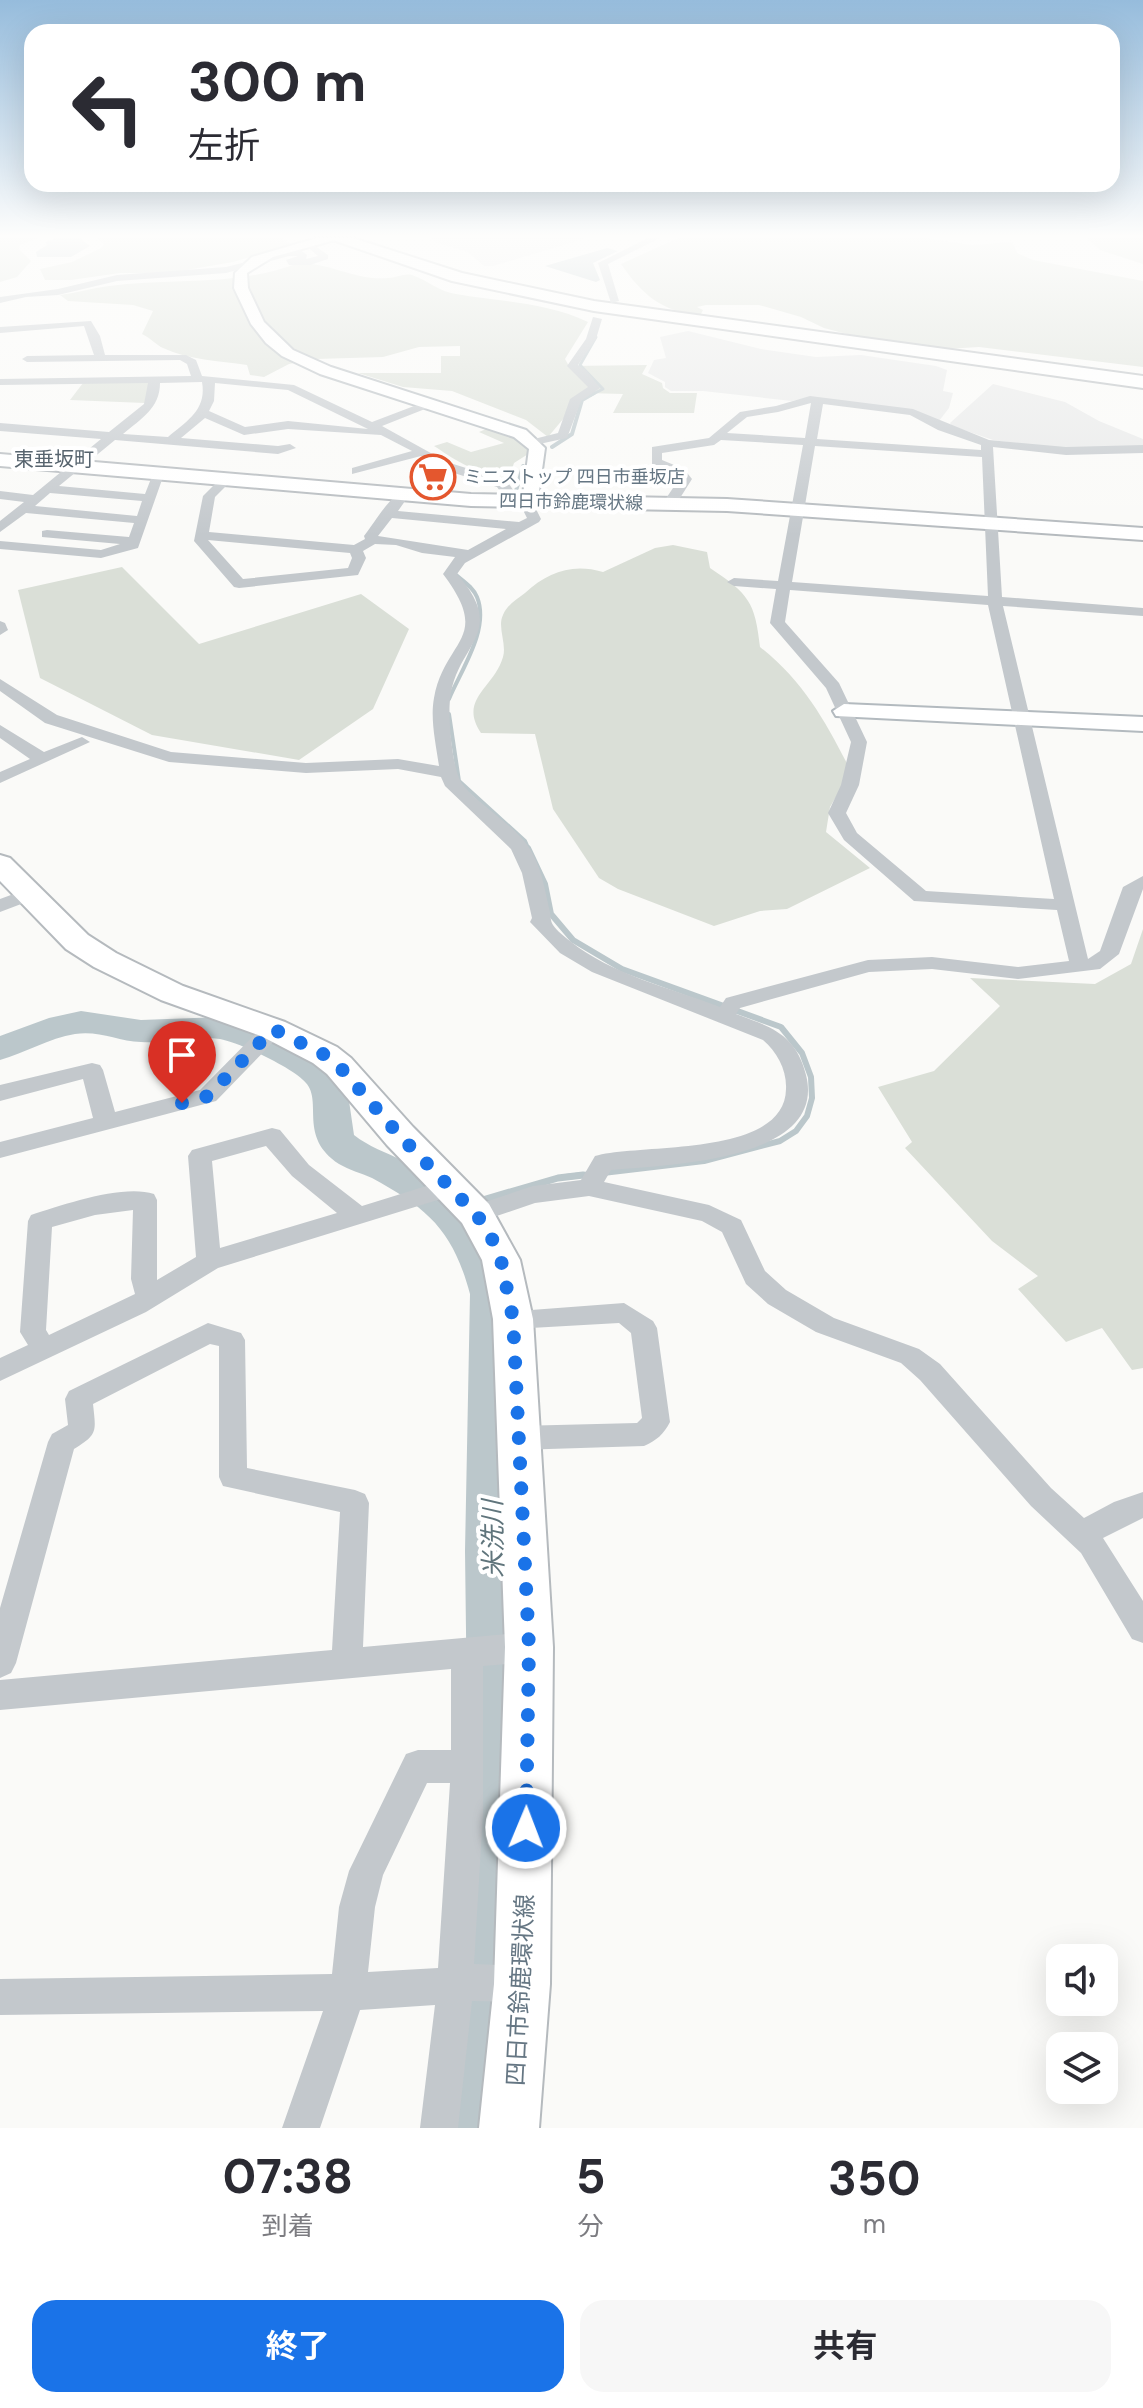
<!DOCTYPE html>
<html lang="ja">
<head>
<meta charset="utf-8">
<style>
  :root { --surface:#fff; --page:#f7f7f7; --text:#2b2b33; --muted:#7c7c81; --accent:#1a73e8 }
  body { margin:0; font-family:"DM Sans","Noto Sans JP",sans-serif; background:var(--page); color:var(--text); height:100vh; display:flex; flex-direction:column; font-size:30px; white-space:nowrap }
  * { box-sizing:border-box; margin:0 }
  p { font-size:26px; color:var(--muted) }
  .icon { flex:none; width:44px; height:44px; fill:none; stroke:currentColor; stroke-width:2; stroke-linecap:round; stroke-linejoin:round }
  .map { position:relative; height:2128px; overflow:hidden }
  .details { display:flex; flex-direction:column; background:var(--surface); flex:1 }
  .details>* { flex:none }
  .hud { position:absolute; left:24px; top:24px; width:1096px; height:168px; border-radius:24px; box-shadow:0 8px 32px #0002; background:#fff; color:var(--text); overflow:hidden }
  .fabs { position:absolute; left:1046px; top:1944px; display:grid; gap:16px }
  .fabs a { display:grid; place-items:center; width:72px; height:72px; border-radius:16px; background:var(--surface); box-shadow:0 8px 32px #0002; font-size:40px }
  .pin { position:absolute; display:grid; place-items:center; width:68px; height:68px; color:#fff; margin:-82px -34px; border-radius:50% 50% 50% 0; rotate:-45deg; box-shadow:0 0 8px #0007 }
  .pin .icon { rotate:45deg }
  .me { position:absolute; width:88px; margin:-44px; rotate:1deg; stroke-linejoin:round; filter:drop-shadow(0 0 6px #0008) }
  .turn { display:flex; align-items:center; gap:28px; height:168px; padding:0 32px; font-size:36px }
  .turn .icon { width:104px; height:104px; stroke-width:2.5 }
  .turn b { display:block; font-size:56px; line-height:68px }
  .eta { display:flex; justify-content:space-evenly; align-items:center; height:136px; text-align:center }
  .eta b { font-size:48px; font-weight:700; line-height:56px }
  .primary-button { display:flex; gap:16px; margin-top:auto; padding:16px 32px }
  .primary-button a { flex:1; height:92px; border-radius:24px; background:var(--accent); color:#fff; font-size:32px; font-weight:700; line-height:92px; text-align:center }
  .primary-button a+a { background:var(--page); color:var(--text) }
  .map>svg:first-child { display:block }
  .built { fill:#e8e9e9 }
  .green { fill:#dadfd7 }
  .water { fill:#bbc7cb }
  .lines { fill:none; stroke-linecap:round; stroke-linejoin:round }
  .stream-far3 { stroke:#bbc7cb; stroke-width:3 }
  .stream-far2 { stroke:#bbc7cb; stroke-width:4 }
  .stream-far1 { stroke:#bbc7cb; stroke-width:6 }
  .stream { stroke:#bbc7cb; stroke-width:7 }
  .river { fill:#bbc7cb; fill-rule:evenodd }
  .secondary-casing { stroke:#b3babf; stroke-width:4 }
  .primary-casing { stroke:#b5babe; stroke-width:4 }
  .highway-casing { stroke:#b4b9bd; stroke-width:4 }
  .street { fill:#c3c8cc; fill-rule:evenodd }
  .secondary { fill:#fff; fill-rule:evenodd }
  .primary { fill:#fff; fill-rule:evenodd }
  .highway { fill:#fff; fill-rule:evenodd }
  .route { stroke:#1a73e8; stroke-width:14; stroke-dasharray:0 25.2 }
  .labels { text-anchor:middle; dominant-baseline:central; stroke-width:8; stroke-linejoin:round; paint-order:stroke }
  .far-poi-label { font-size:18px; fill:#657683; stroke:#fff; text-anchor:start }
  .far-street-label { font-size:18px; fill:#657683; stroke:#fff }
  .far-quarter-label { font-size:20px; fill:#57646e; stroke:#fff }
  .near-street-label { font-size:24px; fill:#657683; stroke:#fff }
  .near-water-label { font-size:26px; font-style:italic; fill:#60757c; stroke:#fff }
</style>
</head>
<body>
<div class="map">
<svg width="1143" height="2128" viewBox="0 0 1143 2128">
  <rect width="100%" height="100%" fill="#fafaf8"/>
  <path class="built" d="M431 238H587L493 266H484L468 252 437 243Z
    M688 331 761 349 816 357 861 355 936 366 947 370 943 391 953 393 949 408 939 421 921 413 811 397 792 401 703 391H671L665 387V382L648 373 654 360 666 358 660 337Z
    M993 384 1065 402 1099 421 1143 439V447L1064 450 993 440 952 426 950 423Z"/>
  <path class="green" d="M0 238H38L20 245 19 249 31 261 17 277 0 282Z
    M97 238H282L291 245 233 262 169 273H120L71 280H45L40 269 72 262 101 248 104 245Z
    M678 238H926L972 245 1012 242 1017 253 1033 260 1143 281V367L979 347 946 349 862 338 824 328 801 317 759 305H706L697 307 703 310 701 314C663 314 641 293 621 264Z
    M1087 238H1143V264L1100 250Z
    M298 263C328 262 356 281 388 278 396 278 404 273 412 275 427 280 440 292 456 294 501 302 546 302 588 322L565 359 569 366 647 365 642 374 662 383 663 388 670 393H697L694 413H613L623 394 585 393 548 437 526 420 452 391 403 387 358 373H441V356H460V346L419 347 383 357 316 359 289 364 264 377 250 375 247 365C219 361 189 360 163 348 156 345 151 338 142 334L153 311 133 305 68 301 60 295C77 293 92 288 109 286 171 278 238 287 298 263Z
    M150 382 145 403 70 400 83 383Z
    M491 427 536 449 514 463 511 472C486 482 454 459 434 446L447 442 471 452 504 443 479 432Z
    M673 545 707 552 710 568C749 594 755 602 760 647 805 683 825 721 851 771L830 807 826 832 870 868 787 909 760 911 714 926 618 889 599 878 553 809 535 734 481 733C458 699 494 688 503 657 507 644 497 627 503 615 507 605 517 599 525 593 548 572 572 563 603 572L655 548Z
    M122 567 199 644 361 594 409 629 373 709 299 760 152 735 40 678 18 590Z
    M1143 929V1368L1132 1370 1102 1328 1066 1342 1018 1289 1038 1276 992 1241 905 1148 912 1142 878 1087 934 1071 1000 1006 970 978 1095 984 1131 964Z"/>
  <path class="water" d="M56 238H80L90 246 71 257H37L36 252 47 245 45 242Z
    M607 248 618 251 593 263 600 280 596 282 545 266Z"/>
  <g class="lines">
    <path class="stream-far3" d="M591 395 603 389 580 365 596 337"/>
    <path class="stream-far2" d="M552 447 572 434 582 400 594 393
      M520 495 516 491 523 466
      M449 699C461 670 490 629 477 597 473 587 463 581 455 574
      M449 714 459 781 525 841 529 850"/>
    <path class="stream-far1" d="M528 848 545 884 551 914 573 940 622 969 781 1027 802 1053 811 1077 812 1098 807 1116 796 1131 780 1141 704 1161 603 1173
      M566 1177 592 1174"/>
    <path class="stream" d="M479 1201 558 1178 583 1175"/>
    <path class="river" d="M81 1011 141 1020 221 1017 284 1039 325 1060 339 1076 348 1094 354 1135C369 1147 386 1152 403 1161 464 1194 492 1227 512 1294L513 1551 522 1792 502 2128H438L468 1792 465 1551 470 1294C453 1231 429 1209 372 1178 361 1173 349 1170 339 1164 298 1137 323 1102 306 1083 294 1068 238 1042 220 1039 194 1035 167 1044 141 1042 118 1041 98 1030 75 1034 49 1038 25 1053 0 1060V1036L49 1018Z"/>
    <g class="secondary-casing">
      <path id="secondary" d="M317 238H342L273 257 247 273 248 288 264 322 293 350 331 367 526 430 545 448 537 506H525L522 502 529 449 514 437 320 374 282 356 266 343 251 324 234 288 235 273 252 257Z
        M844 704 1143 717V731L836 716 833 711Z"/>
    </g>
    <g class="primary-casing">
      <path id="primary" d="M0 454 471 494 727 499 1143 528V540L727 511 471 506 0 466Z
        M0 855 10 858 88 935 116 953 183 986 285 1022 337 1047 351 1058 413 1127 489 1204 520 1260 533 1319 553 1647 550 1984 539 2128H479L494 1984 505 1647 493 1319 482 1260 462 1223 387 1145 327 1074 313 1063 261 1036 161 1000 94 967 66 949 0 881Z"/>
    </g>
    <g class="highway-casing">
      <path id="highway" d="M327 238H353L462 273 594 301 1143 376V388L594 311 452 281Z"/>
    </g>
    <path class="street" d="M648 238H660L608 264 619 301 611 303 598 263Z
      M308 241 328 255V259L310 265H289L286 260 298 256H289L226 273 117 281 58 295 26 297 0 303V297L58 289 117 275 226 267 299 249 307 255 306 259 318 256 304 244Z
      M593 317 602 319 596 339 578 365 586 370 600 388 581 401 567 438 530 446V440L558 433 570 399 588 387 567 366 586 339Z
      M91 321 100 336 105 355H186L196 360 202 376 294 385 372 422 422 403H430V407L382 426 447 462 507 481 520 500 531 499 541 519 539 522 465 563 457 574C510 634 455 644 450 700 448 718 452 761 459 778 466 797 513 823 528 846 541 865 544 886 549 908 551 914 550 921 553 925 557 931 565 937 570 941 612 975 671 988 720 1007L726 998 868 960 932 957 1018 967 1069 961 1057 910 914 901 844 840 828 813 841 785 851 742 826 688 770 623 776 589 734 586 727 582 734 578 778 581 803 445 721 440 714 445 662 453V460L684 469 692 479 675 506 670 507 663 503 679 479 652 465V447L709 438 740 412 776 406 810 396 913 409 989 440 1066 447 1143 445V453L1066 455 993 447 1002 597 1143 608V616L1003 606 1088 959 1100 951 1123 887 1143 876V889L1119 954 1100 969 1018 979 932 969 869 972 740 1008 736 1014C771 1027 796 1034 806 1075 828 1162 664 1165 611 1170L604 1182 709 1205 741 1220 765 1271 786 1290 834 1318 919 1349 940 1364 1051 1488 1084 1518 1114 1502 1143 1492V1518L1103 1538 1143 1601V1643L1132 1639 1081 1553 1031 1506 920 1380 901 1363 816 1332 768 1304 746 1284 722 1232 702 1221 589 1196 535 1203 476 1223 467 1220 464 1214 467 1208 533 1186 581 1180 595 1156C639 1143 785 1158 786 1089 787 1070 777 1052 763 1040L592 972 560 953 530 922 532 918 522 873 511 849 445 786 441 777 398 769 306 773 169 762 45 723 0 691V679L57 715 171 752 306 763 398 759 439 766C436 745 430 719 434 698 445 638 493 640 443 574L455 557 422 553 396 545 375 544 363 551 366 558 358 575 239 588 234 587 194 541 203 496 223 476 233 479 215 497 209 532 354 545 365 539 364 536C375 522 389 497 404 490L410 494 398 511 519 522 527 518 520 504 510 505 497 487 439 468 421 456 352 474V468L412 451 381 435 288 429 244 435 205 418 181 438 278 446 290 444 296 448 278 454 115 440 59 486 145 494 154 471H162L164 474 138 548 101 558 0 549V541L101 550 120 544 42 537V531L47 530 129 537 134 523 26 513 0 532V521L24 502 0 499V491L33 495 101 439 0 431V423L109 432 144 404 148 383 0 385V379L191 376 187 364 180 360 27 362 22 359 27 356 94 355 84 326 0 333V327ZM202 382C207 410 187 421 168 437L123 434C141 419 160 408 160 383ZM215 383 288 390 368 429 288 421 245 427 209 411 214 401ZM811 403 805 438 727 433 747 417 778 412ZM823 404 910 415 938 430 981 445V450L817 439ZM815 446 982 457 988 596 792 582ZM50 493 142 501 137 516 35 506ZM392 518 506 529 468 550 378 536ZM208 540 350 553 352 558 348 568 243 579ZM790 590 988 605 1054 899 926 891 857 833 846 813 859 785 867 742 839 683 785 622Z
      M0 621 5 623 8 630 0 635Z
      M0 725 44 752 82 737 90 742 0 783V772L30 759 0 738Z
      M30 888 37 890 40 894 37 898 0 912V899Z
      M273 1022 284 1029 281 1034 216 1101 0 1158V1142L93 1118 83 1079 0 1101V1085L92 1063 100 1065 103 1070 115 1112 200 1090 265 1024Z
      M272 1128 280 1130 309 1165 362 1206 449 1179 457 1182 461 1188 457 1194 218 1268 146 1312 0 1381V1358L28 1345 20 1332 28 1221 31 1215C63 1205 122 1184 154 1194L157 1200V1280L196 1257 188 1156 192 1150ZM266 1146 292 1176 337 1213 220 1248 212 1161ZM133 1210 131 1279 135 1294 49 1335 46 1330 52 1227 95 1215Z
      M624 1303 653 1321 657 1328 670 1422C664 1434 656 1441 644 1446L517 1450 507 1446 503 1438 507 1430 517 1426 637 1423 642 1418 631 1333 619 1323 513 1329 504 1326 500 1319 504 1312Z
      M208 1323 241 1333 245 1340 247 1468 355 1490 365 1494 369 1503 363 1647 529 1632 540 1637 545 1647 540 1657 529 1662 483 1666V1813L474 1964 522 1966 535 1971 540 1984 535 1997 522 2002 472 2001 458 2128H420L435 2005 360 2010 320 2128H282L323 2011 0 2015V1979L332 1974 339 1907 349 1871 406 1754 418 1750H451V1669L0 1710V1680L332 1650 340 1512 223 1486 219 1477V1346L210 1344 93 1404C96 1432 98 1434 74 1449L16 1663 11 1673 0 1678V1608L48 1442 52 1434 68 1425 65 1399 69 1391ZM427 1783H450L438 1968 368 1972 375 1907 383 1875Z"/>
    <use href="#secondary" class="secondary"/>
    <use href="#primary" class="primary"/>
    <use href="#highway" class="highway"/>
  </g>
  <linearGradient id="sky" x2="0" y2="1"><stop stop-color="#96bcdc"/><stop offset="0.44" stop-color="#fdfdfc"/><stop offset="1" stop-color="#fdfdfc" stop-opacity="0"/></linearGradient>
  <rect width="1143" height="536" fill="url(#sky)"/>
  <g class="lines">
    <path class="route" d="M182 1103 208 1096 273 1029 325 1055 339 1066 400 1136 476 1214 489 1232 501 1260 513 1319 529 1647 526 1828"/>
  </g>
  <defs>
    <g id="supermarket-ring" transform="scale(2.3)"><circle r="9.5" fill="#fff" stroke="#e4572e" stroke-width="1.5"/><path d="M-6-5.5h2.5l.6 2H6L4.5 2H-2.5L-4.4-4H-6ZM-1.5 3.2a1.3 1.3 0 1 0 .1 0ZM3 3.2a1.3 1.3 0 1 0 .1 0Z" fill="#e4572e"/></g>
  </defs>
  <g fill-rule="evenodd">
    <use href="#supermarket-ring" x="433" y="477"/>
  </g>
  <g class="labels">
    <g class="far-poi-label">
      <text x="464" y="477">ミニストップ 四日市垂坂店</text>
    </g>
    <g class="far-street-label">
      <text transform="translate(571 502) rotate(1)">四日市鈴鹿環状線</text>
    </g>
    <g class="far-quarter-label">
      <text x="54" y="459">東垂坂町</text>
    </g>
    <g class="near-street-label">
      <text transform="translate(520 1990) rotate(-87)">四日市鈴鹿環状線</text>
    </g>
    <g class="near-water-label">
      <text transform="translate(493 1539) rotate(-91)">米洗川</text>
    </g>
  </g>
</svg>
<div class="fabs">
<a><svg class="icon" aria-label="sound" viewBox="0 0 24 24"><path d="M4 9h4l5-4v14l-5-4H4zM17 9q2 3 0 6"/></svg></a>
<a><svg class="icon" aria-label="layers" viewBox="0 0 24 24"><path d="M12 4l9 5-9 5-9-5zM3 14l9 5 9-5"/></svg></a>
</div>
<div class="pin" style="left:182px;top:1103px;background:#d93025"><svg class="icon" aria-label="arrive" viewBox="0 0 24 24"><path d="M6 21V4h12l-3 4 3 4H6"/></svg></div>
<svg class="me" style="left:526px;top:1828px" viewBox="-20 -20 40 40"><circle r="17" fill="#1a73e8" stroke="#fff" stroke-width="3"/><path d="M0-11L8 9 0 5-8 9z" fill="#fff"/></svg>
<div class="hud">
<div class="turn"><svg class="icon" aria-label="left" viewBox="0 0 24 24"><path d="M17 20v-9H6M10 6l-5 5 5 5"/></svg><div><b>300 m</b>左折</div></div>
</div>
</div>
<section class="details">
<div class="eta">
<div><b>07:38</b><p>到着</p></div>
<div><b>5</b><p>分</p></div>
<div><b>350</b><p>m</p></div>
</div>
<div class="primary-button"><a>終了</a><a>共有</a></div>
</section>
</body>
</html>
